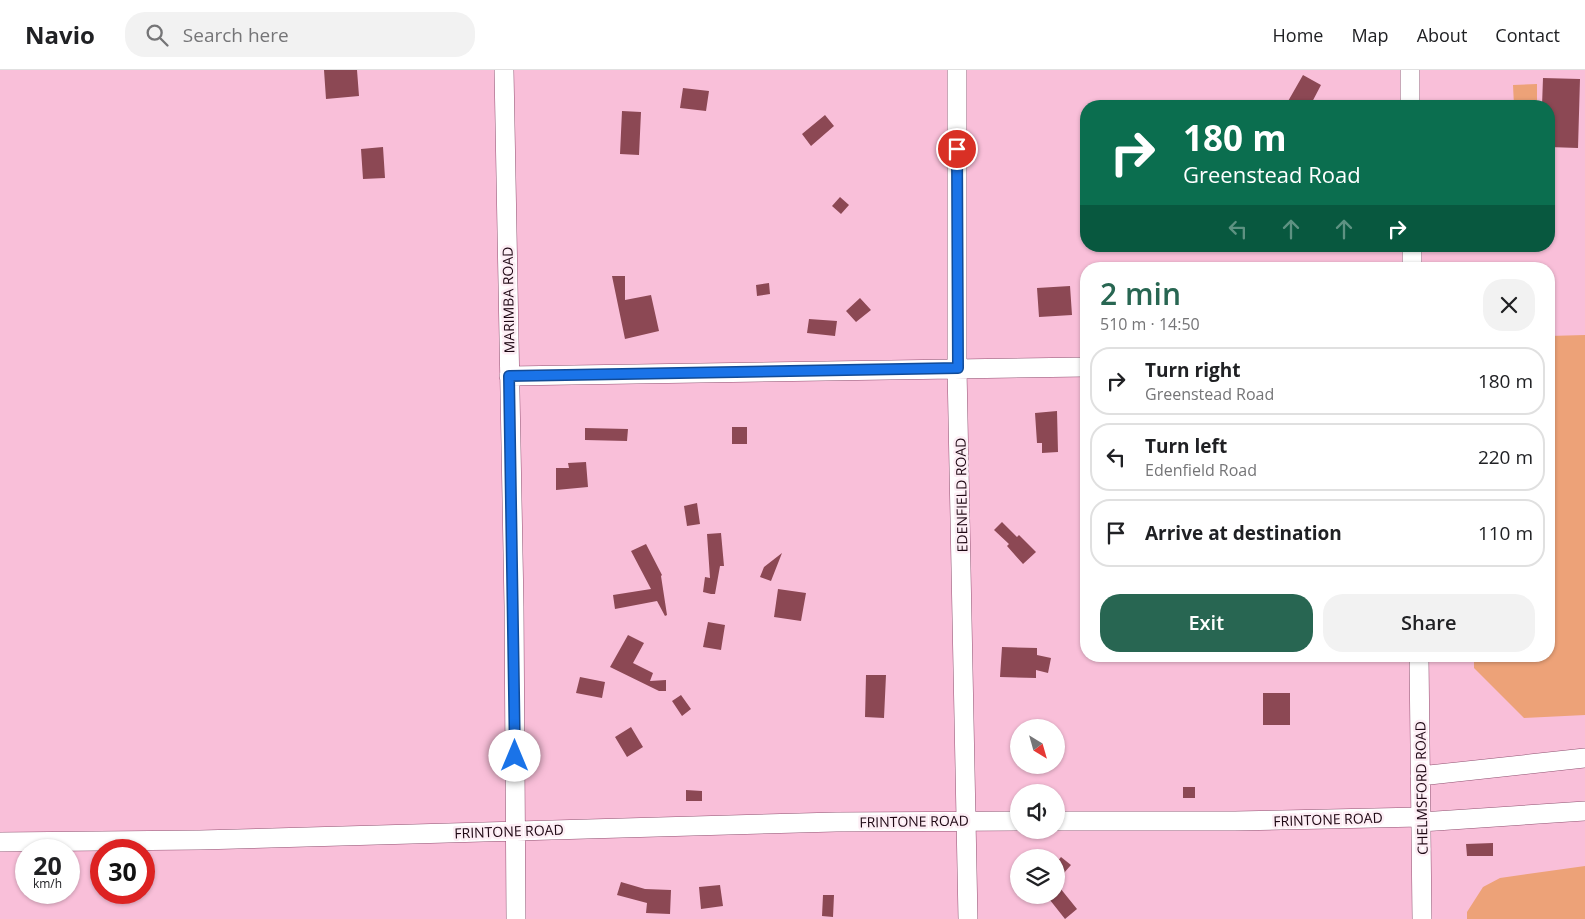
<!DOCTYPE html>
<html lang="en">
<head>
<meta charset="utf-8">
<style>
  :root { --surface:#fff; --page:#f2f2f2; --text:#202124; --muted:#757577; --line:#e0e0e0; --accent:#286652 }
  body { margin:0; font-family:"Open Sans",sans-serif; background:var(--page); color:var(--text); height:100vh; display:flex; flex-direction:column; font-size:19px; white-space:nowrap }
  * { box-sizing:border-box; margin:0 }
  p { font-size:16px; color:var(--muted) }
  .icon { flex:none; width:28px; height:28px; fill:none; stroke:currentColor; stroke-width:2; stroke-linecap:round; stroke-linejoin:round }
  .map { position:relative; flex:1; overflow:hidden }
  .side { position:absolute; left:1080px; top:192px; width:475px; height:400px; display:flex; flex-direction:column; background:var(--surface); border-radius:20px; box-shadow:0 1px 4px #0004 }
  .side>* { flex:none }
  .top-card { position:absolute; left:1080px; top:30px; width:475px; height:152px; border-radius:20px; box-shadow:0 1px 4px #0004; background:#0b6e4f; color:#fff; overflow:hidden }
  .needle { width:32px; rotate:143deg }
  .controls { position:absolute; left:1010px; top:649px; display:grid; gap:10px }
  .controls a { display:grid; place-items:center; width:55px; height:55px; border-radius:50%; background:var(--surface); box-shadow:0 1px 4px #0004; font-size:25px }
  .speed { position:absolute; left:15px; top:769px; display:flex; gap:10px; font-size:25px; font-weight:700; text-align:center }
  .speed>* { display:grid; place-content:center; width:65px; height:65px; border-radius:50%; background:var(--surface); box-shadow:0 1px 4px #0004; line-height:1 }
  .speed small { font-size:12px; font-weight:400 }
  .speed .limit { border:8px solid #d22; background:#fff; color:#111 }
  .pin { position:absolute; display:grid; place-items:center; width:42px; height:42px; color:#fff; margin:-21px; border:2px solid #fff; border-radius:50%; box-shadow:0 1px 5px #0007 }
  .me { position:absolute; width:55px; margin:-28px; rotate:0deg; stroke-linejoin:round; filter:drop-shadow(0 0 4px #0008) }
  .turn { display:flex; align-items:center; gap:18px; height:105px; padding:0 20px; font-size:22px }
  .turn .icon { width:65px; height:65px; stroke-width:2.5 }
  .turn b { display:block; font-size:35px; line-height:42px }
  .lanes { display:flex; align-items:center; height:48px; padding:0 20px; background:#0003; justify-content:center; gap:25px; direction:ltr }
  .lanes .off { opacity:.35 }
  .round { display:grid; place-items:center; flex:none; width:52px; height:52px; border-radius:20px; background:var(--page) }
  .overview { display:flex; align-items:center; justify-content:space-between; height:85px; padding:0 20px }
  h1 { font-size:30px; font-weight:600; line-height:38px; color:var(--accent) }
  .action { display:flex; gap:10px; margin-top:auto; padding:10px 20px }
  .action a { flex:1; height:58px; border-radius:20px; background:var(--accent); color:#fff; font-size:20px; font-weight:600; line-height:58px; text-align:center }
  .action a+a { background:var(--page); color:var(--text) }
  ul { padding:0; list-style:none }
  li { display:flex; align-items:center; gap:15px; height:68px; margin:0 10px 8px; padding:0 10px; border:2px solid var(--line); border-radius:20px }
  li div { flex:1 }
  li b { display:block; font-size:19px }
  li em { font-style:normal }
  header { display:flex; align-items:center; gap:30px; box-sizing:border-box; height:70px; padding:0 25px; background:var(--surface); border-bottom:1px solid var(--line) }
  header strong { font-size:24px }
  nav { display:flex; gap:28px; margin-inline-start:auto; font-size:18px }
  .search { width:350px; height:45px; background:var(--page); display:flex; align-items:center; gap:12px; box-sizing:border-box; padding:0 18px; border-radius:20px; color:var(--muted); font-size:19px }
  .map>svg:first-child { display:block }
  .green { fill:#eda278 }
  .building { fill:#8c4854 }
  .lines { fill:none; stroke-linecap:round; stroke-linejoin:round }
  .minor-casing { stroke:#905171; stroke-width:20 }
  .minor { stroke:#fff; stroke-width:19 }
  .route-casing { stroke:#114b97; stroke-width:12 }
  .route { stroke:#1a73e8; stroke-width:9 }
  .labels { text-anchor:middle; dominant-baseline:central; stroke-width:5; stroke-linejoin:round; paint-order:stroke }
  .street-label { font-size:14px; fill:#1e0713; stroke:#fdeef5 }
</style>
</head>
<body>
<header>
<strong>Navio</strong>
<div class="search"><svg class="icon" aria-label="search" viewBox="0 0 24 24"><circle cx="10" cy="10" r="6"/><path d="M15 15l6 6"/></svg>Search here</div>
<nav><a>Home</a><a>Map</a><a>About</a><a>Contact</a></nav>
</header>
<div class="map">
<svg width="1585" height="849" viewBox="0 0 1585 849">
  <rect width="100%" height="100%" fill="#f9bfd9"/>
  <path class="green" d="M1537 14V36H1514L1513 15Z
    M1585 265V645L1524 648 1474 598V586H1549V266Z
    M1585 796V849H1467V842L1483 817 1500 808Z"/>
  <path class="building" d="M324 0H357L359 26 326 29Z
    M1303 5 1321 15 1310 36H1294L1287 33Z
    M1543 8 1580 9 1578 78 1549 77V36H1542Z
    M683 18 709 21 706 41 680 38Z
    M622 41 641 42 639 85 620 84Z
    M825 45 834 56 811 76 802 64Z
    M383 77 385 108 363 109 361 79Z
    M840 127 849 135 841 144 832 136Z
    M612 206H625V230L651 225 659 261 625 269Z
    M769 213 770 224 757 226 756 215Z
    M1070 216 1072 245 1039 247 1037 218Z
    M860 228 871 240 856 252 846 241Z
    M809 249 837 251 835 266 807 263Z
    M1057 341 1058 382 1042 383V373H1037L1035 343Z
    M732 357H747V374H732Z
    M585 358 628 359 627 371 585 370Z
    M586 392 588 417 556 420V398H569L568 393Z
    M697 433 700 454 687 456 684 436Z
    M1002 452 1017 467 1019 465 1036 482 1023 494 1007 476 1009 474 994 460Z
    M721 463 724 496H720L715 524H711L703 522 705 507 710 508 707 464Z
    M646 474 662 505 661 506 667 545 665 546 657 531 615 539 613 525 651 519 631 481Z
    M782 483 771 511 760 507 764 497Z
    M778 519 806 523 801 551 774 547Z
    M708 552 725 555 721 580 703 577Z
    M628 565 644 573 633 593 653 603 650 611 666 610V621H659L610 597Z
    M1002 577 1037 578V585L1051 588 1048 603 1036 600V608L1000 607Z
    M866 605H886L884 648 865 647Z
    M580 607 605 612 602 628 576 623Z
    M1263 623H1290V655H1263Z
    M681 625 691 639 682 646 672 631Z
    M631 657 643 677 627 687 615 667Z
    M1183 717H1195V728H1183Z
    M686 720 702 721V731H686Z
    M1493 773V786H1467L1466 774Z
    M1061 787 1071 795 1056 812V793Z
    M621 812 645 819 671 820 670 844 646 843 647 833 617 825Z
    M1056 813 1077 839 1065 849 1046 825H1056Z
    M720 815 723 836 701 839 699 817Z
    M823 825H834L833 847 822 846Z"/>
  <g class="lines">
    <g class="minor-casing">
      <path id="minor" d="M504 0 514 536 516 849
        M957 0V298L968 849
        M1410 0V36
        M1412 176V199
        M509 306 1086 297
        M1419 586 1422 849
        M1420 706 1585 688
        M1056 751H1235L1420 747
        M1421 752 1585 741
        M0 772 200 770 836 752 1019 751"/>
    </g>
    <use href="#minor" class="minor"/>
  </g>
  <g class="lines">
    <g class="route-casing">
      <path id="route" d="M515 686 509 306 958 298 957 79"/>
    </g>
    <use href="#route" class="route"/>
  </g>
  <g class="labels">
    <g class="street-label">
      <text transform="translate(508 230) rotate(-91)">MARIMBA ROAD</text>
      <text transform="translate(961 425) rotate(-91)">EDENFIELD ROAD</text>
      <text transform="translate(1421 718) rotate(-91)">CHELMSFORD ROAD</text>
      <text transform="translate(1328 749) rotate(-2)">FRINTONE ROAD</text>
      <text transform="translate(914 751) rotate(-1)">FRINTONE ROAD</text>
      <text transform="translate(509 761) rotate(-2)">FRINTONE ROAD</text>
    </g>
  </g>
</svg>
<div class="controls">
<a><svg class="needle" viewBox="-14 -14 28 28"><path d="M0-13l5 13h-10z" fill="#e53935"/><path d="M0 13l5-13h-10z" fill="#757577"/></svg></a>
<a><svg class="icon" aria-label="sound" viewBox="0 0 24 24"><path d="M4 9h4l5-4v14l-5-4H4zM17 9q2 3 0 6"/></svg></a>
<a><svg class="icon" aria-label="layers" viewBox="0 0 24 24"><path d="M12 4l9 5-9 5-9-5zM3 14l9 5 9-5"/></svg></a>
</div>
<div class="speed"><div>20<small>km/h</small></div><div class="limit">30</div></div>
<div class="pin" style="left:957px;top:79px;background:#d93025"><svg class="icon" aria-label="arrive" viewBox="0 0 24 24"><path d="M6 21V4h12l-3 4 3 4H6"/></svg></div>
<svg class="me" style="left:515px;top:686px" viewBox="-20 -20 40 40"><circle r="19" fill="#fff"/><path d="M0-13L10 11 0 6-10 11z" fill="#1a73e8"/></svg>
<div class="top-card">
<div class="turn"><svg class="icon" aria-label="right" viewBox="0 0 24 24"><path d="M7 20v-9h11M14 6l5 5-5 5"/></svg><div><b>180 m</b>Greenstead Road</div></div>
<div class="lanes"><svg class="icon off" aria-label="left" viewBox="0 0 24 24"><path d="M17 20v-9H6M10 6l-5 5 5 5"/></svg><svg class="icon off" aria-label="ahead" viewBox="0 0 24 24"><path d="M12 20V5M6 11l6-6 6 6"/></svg><svg class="icon off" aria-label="ahead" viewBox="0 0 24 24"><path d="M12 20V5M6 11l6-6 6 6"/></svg><svg class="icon" aria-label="right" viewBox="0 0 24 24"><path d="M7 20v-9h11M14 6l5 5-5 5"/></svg></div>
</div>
<section class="side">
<div class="overview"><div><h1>2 min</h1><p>510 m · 14:50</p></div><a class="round"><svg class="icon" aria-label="close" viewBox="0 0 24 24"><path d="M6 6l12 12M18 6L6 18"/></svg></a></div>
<ul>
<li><svg class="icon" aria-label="right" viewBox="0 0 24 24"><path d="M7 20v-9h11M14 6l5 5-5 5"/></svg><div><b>Turn right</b><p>Greenstead Road</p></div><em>180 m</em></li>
<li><svg class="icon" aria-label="left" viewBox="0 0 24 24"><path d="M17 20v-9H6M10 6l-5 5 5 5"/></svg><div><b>Turn left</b><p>Edenfield Road</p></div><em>220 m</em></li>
<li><svg class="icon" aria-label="arrive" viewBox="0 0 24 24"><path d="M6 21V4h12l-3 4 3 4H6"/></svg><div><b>Arrive at destination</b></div><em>110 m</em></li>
</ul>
<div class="action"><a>Exit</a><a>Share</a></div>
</section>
</div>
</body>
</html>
